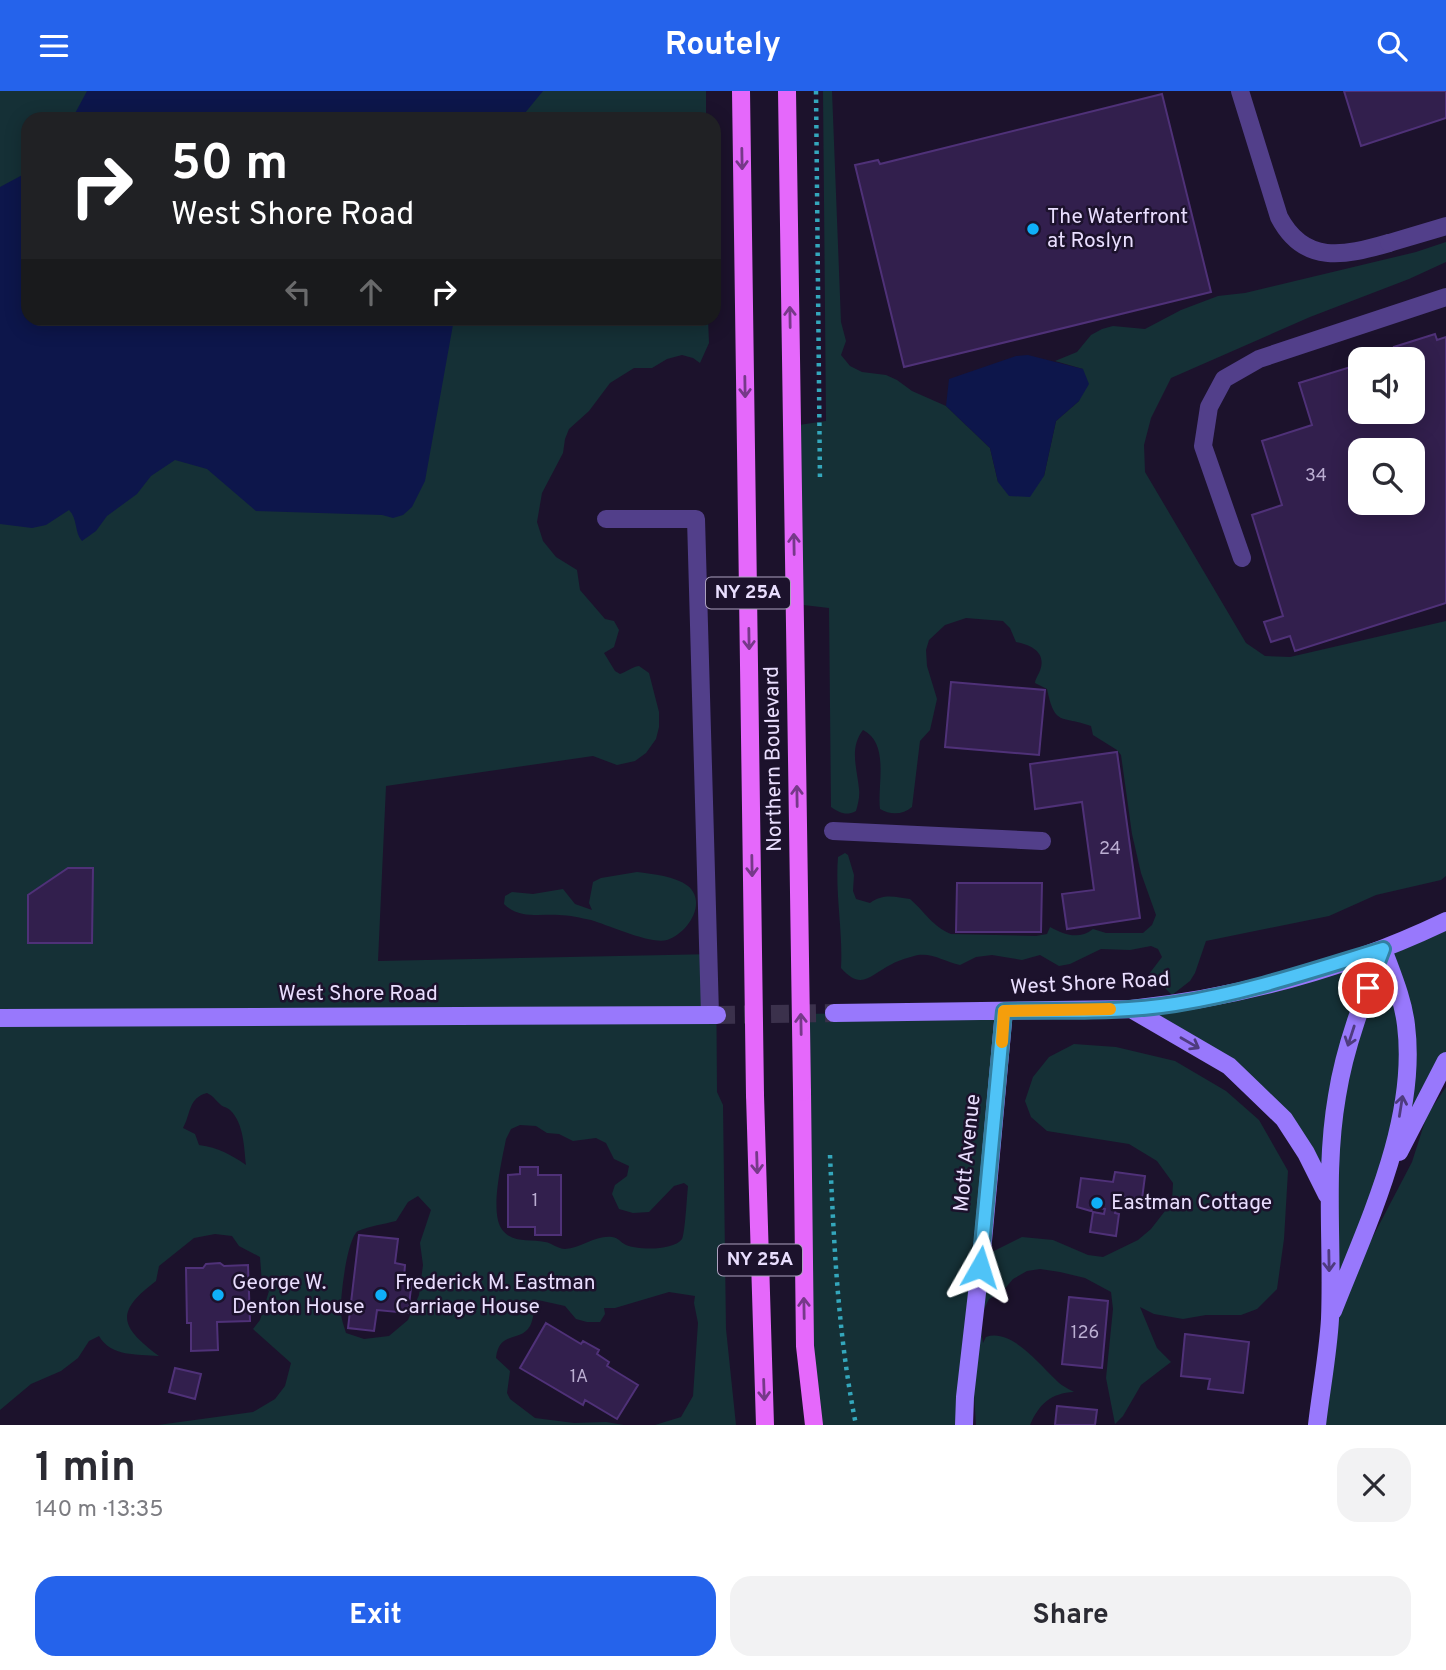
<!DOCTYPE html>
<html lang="en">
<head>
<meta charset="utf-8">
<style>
  :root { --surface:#fff; --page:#f2f2f3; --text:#2b2b33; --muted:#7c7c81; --accent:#2563eb }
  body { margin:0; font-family:Overpass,sans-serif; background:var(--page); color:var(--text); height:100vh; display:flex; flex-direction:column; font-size:26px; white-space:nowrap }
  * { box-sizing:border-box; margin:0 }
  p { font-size:23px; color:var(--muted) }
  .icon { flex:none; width:38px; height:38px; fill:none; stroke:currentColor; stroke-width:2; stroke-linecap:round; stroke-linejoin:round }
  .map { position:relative; height:1334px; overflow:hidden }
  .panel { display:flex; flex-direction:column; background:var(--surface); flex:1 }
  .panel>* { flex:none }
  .top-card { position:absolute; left:21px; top:21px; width:700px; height:214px; border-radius:21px; box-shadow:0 4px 18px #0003; background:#202124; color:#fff; overflow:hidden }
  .fabs { position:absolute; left:1348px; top:256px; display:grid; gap:14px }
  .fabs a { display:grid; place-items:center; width:77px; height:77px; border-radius:14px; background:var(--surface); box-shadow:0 4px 18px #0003; font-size:35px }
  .pin { position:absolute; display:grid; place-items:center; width:60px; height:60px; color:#fff; margin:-30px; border:4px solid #fff; border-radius:50%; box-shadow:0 2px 7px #0007 }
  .me { position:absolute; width:77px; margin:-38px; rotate:6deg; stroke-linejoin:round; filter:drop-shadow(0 0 5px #0008) }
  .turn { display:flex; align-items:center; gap:24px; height:147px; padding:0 35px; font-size:32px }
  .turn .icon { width:91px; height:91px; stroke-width:2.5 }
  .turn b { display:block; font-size:49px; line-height:60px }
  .lanes { display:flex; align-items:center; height:66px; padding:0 35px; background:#0003; justify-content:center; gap:35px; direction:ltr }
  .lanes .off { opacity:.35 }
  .round { display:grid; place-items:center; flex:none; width:74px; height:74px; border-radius:21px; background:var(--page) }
  .summary { display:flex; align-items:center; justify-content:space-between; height:119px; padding:0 35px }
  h1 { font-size:42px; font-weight:700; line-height:52px }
  .cta { display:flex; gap:14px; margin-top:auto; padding:14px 35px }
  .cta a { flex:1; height:80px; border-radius:21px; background:var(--accent); color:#fff; font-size:28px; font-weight:700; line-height:80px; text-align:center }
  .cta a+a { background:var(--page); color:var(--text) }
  header { display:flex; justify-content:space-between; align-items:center; height:91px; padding:0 35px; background:var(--accent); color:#fff; font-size:32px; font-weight:700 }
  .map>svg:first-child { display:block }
  .green { fill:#153036; fill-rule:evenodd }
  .water { fill:#0d164b }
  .building { fill:#321f4d; stroke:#4f3178; stroke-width:2; fill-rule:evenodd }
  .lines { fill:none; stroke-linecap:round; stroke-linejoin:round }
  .secondary-tunnel { stroke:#3b314c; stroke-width:18; stroke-dasharray:18 9; stroke-linecap:butt }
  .path { stroke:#34a7bc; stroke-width:4.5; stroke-dasharray:3.5 5; stroke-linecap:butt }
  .lane { stroke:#523f8a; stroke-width:18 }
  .street { stroke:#523f8a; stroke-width:18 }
  .secondary { stroke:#9878fc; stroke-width:18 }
  .primary { stroke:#e568fb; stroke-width:18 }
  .path-bridge { stroke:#34a7bc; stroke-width:4.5; stroke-dasharray:3.5 5; stroke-linecap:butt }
  .primary-bridge { stroke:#e568fb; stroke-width:18 }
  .oneway { stroke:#763989 }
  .oneway2 { stroke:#4e3b7f }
  .route-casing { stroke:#337fa1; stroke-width:18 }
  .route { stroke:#4fc3f7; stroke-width:12 }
  .slow { stroke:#f59e0b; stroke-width:12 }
  .poi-dot { fill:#0faff9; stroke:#1c122c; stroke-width:2.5 }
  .labels { text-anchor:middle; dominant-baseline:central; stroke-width:5; stroke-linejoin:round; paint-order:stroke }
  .number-label { font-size:18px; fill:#bbaed2 }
  .shield { fill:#1c122c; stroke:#aca1bf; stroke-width:2 }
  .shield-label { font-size:19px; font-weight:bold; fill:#e9defe }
  .poi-label { font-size:21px; fill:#e9defe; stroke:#1c122c; text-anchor:start }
  .street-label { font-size:21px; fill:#e9defe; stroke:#1c122c }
</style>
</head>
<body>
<header><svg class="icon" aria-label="menu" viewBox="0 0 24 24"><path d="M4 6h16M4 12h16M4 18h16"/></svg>Routely<svg class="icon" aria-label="search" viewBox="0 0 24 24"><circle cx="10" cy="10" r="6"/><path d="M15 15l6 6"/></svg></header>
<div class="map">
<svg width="1446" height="1334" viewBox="0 0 1446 1334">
  <rect width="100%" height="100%" fill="#1c122c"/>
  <path class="green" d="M0 0H706V28H28V228H708L709 252 700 272 693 267 682 264 667 268 652 277H634L610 292 589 320 569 338 565 348 563 362 542 402 537 431 543 450 556 466 577 479 580 499 605 528 614 530 619 539 614 556 604 562 615 580 620 583C627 581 631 576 639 575L649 582 659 621V636L656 648 646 662 635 670 617 674 593 665 386 695 378 870 716 863 717 1001 723 1014 726 1238 736 1334H655L681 1326 693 1305 698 1232 694 1212 695 1205 669 1201 615 1217H604L605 1223 600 1231H587L576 1228 565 1215 538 1209C533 1218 534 1228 530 1235 520 1252 499 1239 496 1267L510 1280 507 1302 510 1308 535 1327 574 1332 606 1331 624 1334H158L253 1321 275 1308 285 1295 291 1272 253 1238 260 1229 269 1200 262 1193 260 1166 239 1155 232 1145 215 1143 194 1147 159 1175 156 1190C115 1221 119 1235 159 1265 137 1263 111 1266 99 1245L89 1250 78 1267 61 1280 31 1293 0 1319ZM207 1002C215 1006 214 1008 220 1013 222 1016 227 1016 230 1019 244 1032 244 1057 246 1074 230 1063 219 1057 199 1054L195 1043 183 1037C191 1023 188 1007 207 1002ZM520 1034 536 1035 547 1042 559 1043 573 1050 596 1047 606 1052 614 1068 629 1075 627 1085 615 1094 612 1103 619 1118 633 1122 649 1121 674 1095 684 1092 688 1095C687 1104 685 1143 682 1148 673 1160 638 1159 626 1154 620 1151 619 1147 612 1146 596 1144 581 1157 565 1158 558 1158 552 1152 545 1151 530 1148 511 1153 501 1137 490 1119 502 1069 506 1048L511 1038ZM418 1105 431 1119 420 1152 423 1174 419 1204 408 1229 389 1245 364 1248 346 1242C344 1235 341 1228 341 1221 340 1207 347 1147 358 1140 370 1135 384 1133 396 1130L408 1111Z
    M823 0H832L841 231 846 250 841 264 850 275 862 281 886 284 897 289 912 300 946 315 990 357 998 391 1044 385 1056 330 1079 310 1083 278 1055 270 1077 261 1091 244 1102 238 1113 235 1145 238 1181 219 1218 205 1245 202 1416 161 1446 151V171L1409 188 1310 226 1171 287 1151 327 1144 354 1145 381 1246 552 1265 565 1290 566 1446 530V785L1441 789 1376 804 1329 825 1206 850 1195 882 1190 890 1172 904 1165 897 1150 892 1146 887 1162 866 1158 858 1151 855 1130 859 1101 858 1070 873 1059 875 1040 864 1022 869 992 864 976 866 960 874C945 871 934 862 918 864 910 866 899 869 892 873 871 883 862 901 841 877 843 840 835 803 838 766L845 762 848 764 854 784 853 800 856 808 870 812C883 802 896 806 910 808 925 821 932 835 951 843L1036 845 1047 843 1050 836C1065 844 1079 849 1093 838L1106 842H1143L1152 834 1156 824 1141 782 1132 743 1121 664 1117 659 1093 644 1091 635C1061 624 1055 636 1047 598L1035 592C1035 589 1037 586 1039 582 1048 562 1032 554 1016 551L1010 537 1003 530 966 527 945 534 929 549 926 559 927 575 937 608 930 639 920 650 912 716C903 724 890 724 880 718 877 695 890 652 863 639 849 657 857 677 859 698 860 705 858 713 856 720 846 725 840 722 831 716L829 517 795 513 792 335 826 330Z
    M637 781C653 783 675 785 688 795 708 812 687 843 667 849 652 854 608 834 591 829 581 827 569 824 559 824 539 823 519 828 504 813L505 805 512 801 533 803 563 798 575 813 592 819 589 812 593 791 601 787Z
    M1446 830V970L1421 1017 1335 1218 1412 1071 1427 1024 1446 996V1334H1317L1327 1106 1256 1001 1131 918 1220 905Z
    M1004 920 986 1164 1022 1146 1053 1149 1088 1164 1103 1166 1138 1149 1151 1138 1172 1111 1173 1092 1157 1070 1129 1053 1047 1040 1031 1026 1025 1010 1033 986 1049 966 1074 953 1116 956 1175 970 1226 1000 1259 1029 1288 1080 1284 1148 1277 1198 1257 1218 1241 1224H1206L1183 1228 1154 1223 1140 1216 1157 1257 1171 1271 1141 1294 1123 1325 1115 1333 1106 1287 1113 1218 1111 1201 1085 1187 1060 1181 1040 1178 1027 1180 1013 1188 1002 1201 989 1208 979 1228 983 1252 986 1246C1011 1237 1039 1273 1055 1288 1060 1294 1067 1297 1074 1301 1051 1302 1039 1313 1030 1334H976L972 1275 964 1334H814L800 923Z"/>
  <path class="water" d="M87 0H543L520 28H72Z
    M28 81V228H454L425 390 412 416 403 424 393 427 382 424 256 420 207 378 175 369 151 385 137 403 107 425 96 440 82 450C74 441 78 428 69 419L46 434 32 437 0 433V96Z
    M1028 264 1083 278 1089 293 1079 310 1056 330 1044 385 1030 406 1009 405 998 391 990 357 946 315 949 288 1016 265Z"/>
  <path class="building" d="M1344 0H1446V27L1361 55Z
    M1162 3 1211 201 904 276 855 74 878 69 880 73Z
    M1435 243 1437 249 1446 246V512L1295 560 1290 545 1271 551 1264 531 1283 525 1252 424 1282 414 1262 350 1312 334 1299 292 1360 273V320H1412V268H1375L1396 261 1394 256ZM1360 359H1412V411H1360Z
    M951 591 1045 599 1039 664 945 656Z
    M1117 661 1140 827 1067 838 1062 803 1094 799 1082 711 1035 718 1030 673Z
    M68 777H93L92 852H28V804Z
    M957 792H1042L1041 841H956Z
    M520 1076H538V1084H561V1144H535V1136H508V1084L520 1083Z
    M1115 1081 1145 1085 1142 1108 1118 1105 1115 1122 1119 1123 1116 1145 1090 1141 1093 1121 1104 1123 1105 1118 1094 1116 1091 1120 1077 1116 1081 1087 1113 1091Z
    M359 1144 398 1148 395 1172 405 1174 404 1187 412 1189 408 1222 377 1219 374 1240 348 1237Z
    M220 1172 224 1175 248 1174 250 1230 217 1231 218 1259 191 1260V1232H187L186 1177H203L206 1173Z
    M1069 1206 1108 1210 1102 1277 1062 1273Z
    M546 1232 581 1253 583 1250 599 1259 597 1263 609 1271 607 1275 638 1294 617 1328 585 1309 583 1314 520 1277Z
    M1185 1243 1249 1251 1243 1302 1208 1298 1210 1288 1181 1285Z
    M175 1277 201 1283 195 1308 169 1301Z
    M1057 1315 1097 1319 1095 1334H1055Z"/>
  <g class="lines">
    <path class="secondary-tunnel" d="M717 924 834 922"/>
    <path class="path" d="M830 1064C834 1154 838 1245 856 1334"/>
    <path class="lane" d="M1240 0 1279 126C1304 174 1344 165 1389 152
      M606 428H696L710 923
      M1242 467 1203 355 1209 316 1224 288 1259 268 1446 206
      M833 740 1042 750"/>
    <path class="street" d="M1389 152 1446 135"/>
    <path class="secondary" d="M1131 918 1229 975 1256 1001 1284 1028 1306 1062 1327 1104
      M834 922 1131 918C1240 906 1348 877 1446 830
      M0 927 717 924
      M1399 1061 1446 970
      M1333 1220C1367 1133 1418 1030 1406 934 1403 908 1392 883 1383 858
      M964 1334 965 1306 983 1150 1004 920
      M1317 1334C1321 1299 1328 1263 1330 1228 1333 1153 1324 1080 1337 1005 1345 954 1364 906 1383 858"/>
    <path class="primary" d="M802 1001 805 1255 814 1334
      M755 1004 765 1334"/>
    <path class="path-bridge" d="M816 0 820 391"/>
    <path class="primary-bridge" d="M741 0 755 1004
      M787 0 802 1001"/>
  </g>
  <defs><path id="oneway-shaft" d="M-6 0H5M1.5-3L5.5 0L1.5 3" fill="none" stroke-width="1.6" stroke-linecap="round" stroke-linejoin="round" transform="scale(1.75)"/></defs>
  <g class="oneway">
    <use href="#oneway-shaft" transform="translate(742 68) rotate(89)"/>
    <use href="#oneway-shaft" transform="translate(790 226) rotate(-91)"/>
    <use href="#oneway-shaft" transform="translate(745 296) rotate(89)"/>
    <use href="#oneway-shaft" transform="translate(794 453) rotate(-91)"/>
    <use href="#oneway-shaft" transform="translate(749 548) rotate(89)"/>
    <use href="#oneway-shaft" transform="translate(797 705) rotate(-91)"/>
    <use href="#oneway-shaft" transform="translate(752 775) rotate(89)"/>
    <use href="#oneway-shaft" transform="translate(801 933) rotate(-91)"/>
    <use href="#oneway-shaft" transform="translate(757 1072) rotate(88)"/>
    <use href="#oneway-shaft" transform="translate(804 1217) rotate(-91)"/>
    <use href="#oneway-shaft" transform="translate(764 1299) rotate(88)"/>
  </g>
  <g class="oneway2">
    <use href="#oneway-shaft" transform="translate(1351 945) rotate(108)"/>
    <use href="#oneway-shaft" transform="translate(1190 952) rotate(30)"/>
    <use href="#oneway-shaft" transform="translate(1401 1015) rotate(-81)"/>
    <use href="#oneway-shaft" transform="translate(1329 1170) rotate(89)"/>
  </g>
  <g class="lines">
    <g class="route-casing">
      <path id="route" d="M980 1176 1004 920C1061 919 1119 922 1175 913 1246 902 1314 879 1383 858L1368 897"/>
    </g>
    <use href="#route" class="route"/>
    <path class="slow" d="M1002 951 1004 920 1110 918"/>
  </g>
  <g class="poi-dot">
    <circle cx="1033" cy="138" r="7"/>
    <circle cx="1097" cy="1112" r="7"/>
    <circle cx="218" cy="1204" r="7"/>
    <circle cx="381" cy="1204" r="7"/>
  </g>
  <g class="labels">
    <g class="number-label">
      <text x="1316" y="385">34</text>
      <text x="1110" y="758">24</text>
      <text x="535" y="1110">1</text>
      <text x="1085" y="1242">126</text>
      <text x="579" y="1286">1A</text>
    </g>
    <g class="shield">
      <rect x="706" y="486.5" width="84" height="31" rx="5"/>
      <rect x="718" y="1153.5" width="84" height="31" rx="5"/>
    </g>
    <g class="shield-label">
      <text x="748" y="502">NY 25A</text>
      <text x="760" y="1169">NY 25A</text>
    </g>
    <g class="poi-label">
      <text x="1047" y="126">The Waterfront<tspan x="1047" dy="24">at Roslyn</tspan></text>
      <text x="1111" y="1112">Eastman Cottage</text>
      <text x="232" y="1192">George W.<tspan x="232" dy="24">Denton House</tspan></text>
      <text x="395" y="1192">Frederick M. Eastman<tspan x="395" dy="24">Carriage House</tspan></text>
    </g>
    <g class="street-label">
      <text transform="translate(774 668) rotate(-91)">Northern Boulevard</text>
      <text transform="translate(1090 893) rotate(-3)">West Shore Road</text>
      <text x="358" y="903">West Shore Road</text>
      <text transform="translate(968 1062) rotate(-84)">Mott Avenue</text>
    </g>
  </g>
</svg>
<div class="fabs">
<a><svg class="icon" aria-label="sound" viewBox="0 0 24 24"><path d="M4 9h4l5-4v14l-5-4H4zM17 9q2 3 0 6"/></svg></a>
<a><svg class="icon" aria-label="search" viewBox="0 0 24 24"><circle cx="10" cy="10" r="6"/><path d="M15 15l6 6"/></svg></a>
</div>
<div class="pin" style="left:1368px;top:897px;background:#d93025"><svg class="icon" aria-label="arrive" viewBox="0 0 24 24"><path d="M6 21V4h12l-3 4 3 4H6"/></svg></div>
<svg class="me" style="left:980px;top:1176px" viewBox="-20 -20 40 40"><path d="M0-17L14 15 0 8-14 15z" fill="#4fc3f7" stroke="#fff" stroke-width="4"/></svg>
<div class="top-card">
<div class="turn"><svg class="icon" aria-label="right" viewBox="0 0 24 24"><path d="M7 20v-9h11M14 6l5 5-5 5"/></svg><div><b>50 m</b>West Shore Road</div></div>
<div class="lanes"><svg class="icon off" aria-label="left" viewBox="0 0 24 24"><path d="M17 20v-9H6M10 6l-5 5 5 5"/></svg><svg class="icon off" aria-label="ahead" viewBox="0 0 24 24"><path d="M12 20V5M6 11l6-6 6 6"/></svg><svg class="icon" aria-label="right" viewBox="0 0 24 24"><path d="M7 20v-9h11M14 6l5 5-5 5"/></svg></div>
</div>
</div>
<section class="panel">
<div class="summary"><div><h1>1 min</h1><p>140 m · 13:35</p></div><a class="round"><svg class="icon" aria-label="close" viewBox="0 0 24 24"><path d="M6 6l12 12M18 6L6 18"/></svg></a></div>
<div class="cta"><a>Exit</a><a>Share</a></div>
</section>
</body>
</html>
